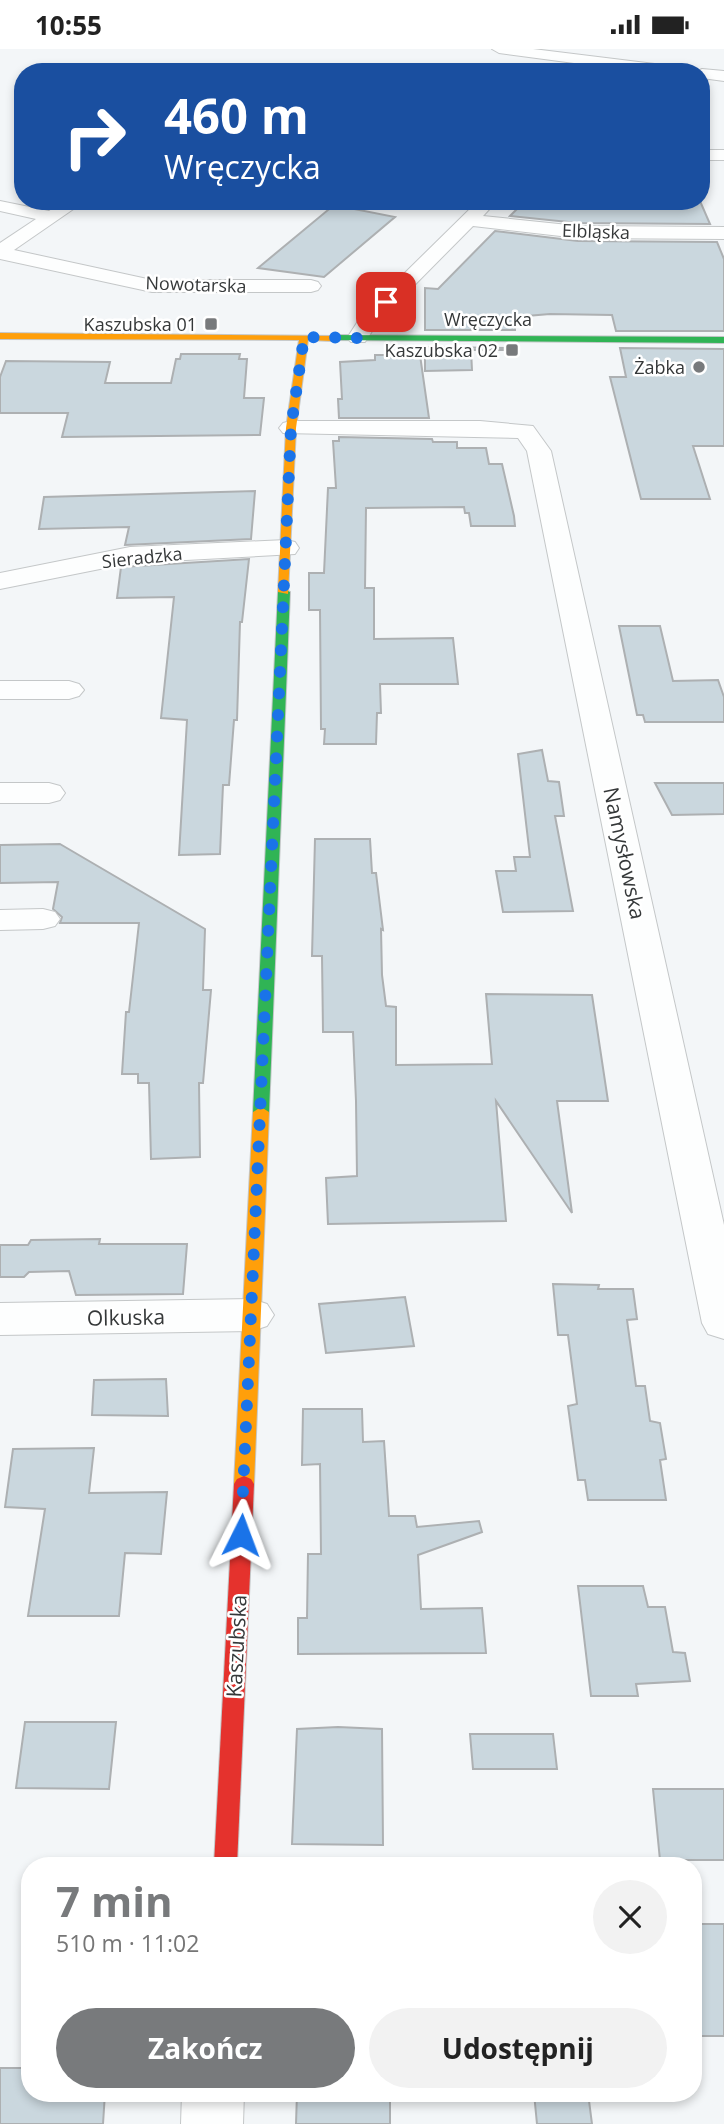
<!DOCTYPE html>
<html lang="pl">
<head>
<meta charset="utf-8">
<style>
  :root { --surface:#fff; --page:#f2f2f2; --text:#222; --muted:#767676; --accent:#787a7c }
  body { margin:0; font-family:"Open Sans",sans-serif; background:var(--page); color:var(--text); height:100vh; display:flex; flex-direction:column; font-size:26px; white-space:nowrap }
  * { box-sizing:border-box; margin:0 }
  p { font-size:23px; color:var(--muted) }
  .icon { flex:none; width:38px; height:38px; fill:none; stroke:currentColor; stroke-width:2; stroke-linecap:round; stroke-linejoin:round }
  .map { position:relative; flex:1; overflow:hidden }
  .drawer { position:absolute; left:21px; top:1808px; width:681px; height:245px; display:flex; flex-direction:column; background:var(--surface); border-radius:28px; box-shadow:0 4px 10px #0003 }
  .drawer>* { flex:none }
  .hud { position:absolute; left:14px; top:14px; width:696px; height:147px; border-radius:28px; box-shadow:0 4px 10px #0003; background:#1a4fa0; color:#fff; overflow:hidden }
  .pin { position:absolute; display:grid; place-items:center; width:60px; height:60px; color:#fff; margin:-30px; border-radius:14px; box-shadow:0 4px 10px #0006 }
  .me { position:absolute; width:77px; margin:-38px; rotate:3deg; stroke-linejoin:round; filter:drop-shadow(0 0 5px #0008) }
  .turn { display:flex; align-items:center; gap:24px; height:147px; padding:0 35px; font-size:32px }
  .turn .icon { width:91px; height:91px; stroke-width:2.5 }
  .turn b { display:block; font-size:49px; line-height:60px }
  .round { display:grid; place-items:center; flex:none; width:74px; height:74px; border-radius:37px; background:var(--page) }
  .headline { display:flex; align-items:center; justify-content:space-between; height:119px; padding:0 35px }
  h1 { font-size:42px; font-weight:700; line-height:52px; color:var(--accent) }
  .primary-button { display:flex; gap:14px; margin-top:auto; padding:14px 35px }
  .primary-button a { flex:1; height:80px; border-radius:42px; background:var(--accent); color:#fff; font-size:28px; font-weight:700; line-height:80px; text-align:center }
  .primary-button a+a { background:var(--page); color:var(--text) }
  .status { display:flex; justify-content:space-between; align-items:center; height:49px; padding:0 35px; background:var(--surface); direction:ltr }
  .status svg { height:19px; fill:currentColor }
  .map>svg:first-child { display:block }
  .building { fill:#cad7de; stroke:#adb0b2; stroke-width:2 }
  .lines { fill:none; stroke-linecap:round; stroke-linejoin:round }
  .street-casing { stroke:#c4c7c8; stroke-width:2 }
  .fast-casing { stroke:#c4c7c8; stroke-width:2 }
  .slow-casing { stroke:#c4c7c8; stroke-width:2 }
  .jam-casing { stroke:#c4c7c8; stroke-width:2 }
  .street { fill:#fdfefe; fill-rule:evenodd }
  .fast { fill:#30b455; fill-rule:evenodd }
  .slow { fill:#ff9f0a; fill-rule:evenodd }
  .jam { fill:#e5322d; fill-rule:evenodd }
  .route { stroke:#1a73e8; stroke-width:12; stroke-dasharray:0 21.6 }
  .poi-dot { fill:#787a7c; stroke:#fff; stroke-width:2.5 }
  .labels { text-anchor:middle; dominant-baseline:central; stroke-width:5; stroke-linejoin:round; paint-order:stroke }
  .far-street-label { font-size:18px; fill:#353839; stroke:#fff }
  .far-poi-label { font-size:18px; fill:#353839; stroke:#fff; text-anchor:end }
  .street-label { font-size:21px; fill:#353839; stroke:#fff }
</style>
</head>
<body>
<div class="status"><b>10:55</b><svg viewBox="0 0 49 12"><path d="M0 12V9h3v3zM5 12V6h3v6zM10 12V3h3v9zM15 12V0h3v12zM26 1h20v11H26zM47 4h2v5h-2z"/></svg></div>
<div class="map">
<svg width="724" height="2075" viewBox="0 0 724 2075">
  <rect width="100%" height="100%" fill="#f3f6f8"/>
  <path class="building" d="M525 152H700L710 175 578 174 510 167Z
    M334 156 395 168 324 228 258 219Z
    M495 182 578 192 717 193 724 210V282H616L612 266 550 265 515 268V281H425V239L438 240Z
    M425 298 516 299V301H471L472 321 425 322Z
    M620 299 724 300V397H693L710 450H641L610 328H626Z
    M181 305H240L239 310H247L244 349H264L260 386 62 388 68 364H0V328L6 312 110 313 105 334H171L176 310H180Z
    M375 306H420L429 369H339L338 350H342L340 313 375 311Z
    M339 388 432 390 433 393H457V399H486L489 415H502L514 467 515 477H471L469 464H465L464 458 366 459 365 539H374V590L453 589 458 635H380L381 664H377L376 695H324L325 680H321L320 561H309V524H324L328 439H336L333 392H339Z
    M255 442 251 490 125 496 129 478 39 480 44 448Z
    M249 510 242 573H240L237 671H234L229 736H223L220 805 179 806 187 671 161 669 174 548 117 549 121 518Z
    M619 577H660L673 632 718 631 724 648V673H645L643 666H637Z
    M542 701 548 732 559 733 564 767H555L573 862 503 863 496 822H516L514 808H530L518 705Z
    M655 734H724V765L672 766Z
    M315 790H370L372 824H376L383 881 381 880 382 926 386 957 396 958V1016L492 1015 486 945 592 946 608 1052H557L572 1164 496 1052 506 1172 328 1175 326 1129 357 1127 356 1052 353 983H323L322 907H312Z
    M60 795 205 880 203 941H211L203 1034H199L200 1108 151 1110 149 1034H138V1025H122L126 963H129L139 874H60L62 868 53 860 58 833 0 834V796Z
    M100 1190 99 1195H187L183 1245 76 1246 69 1222 29 1223 24 1228H0V1196H28L31 1191Z
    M553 1235 599 1236 598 1240H633L637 1270 627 1271 636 1337H645L650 1372 660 1374 666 1410 660 1411 666 1451H588L585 1431H578L568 1357 577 1355 568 1286H558Z
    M405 1248 414 1297 326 1304 319 1255Z
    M166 1330 168 1367 92 1366 94 1331Z
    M303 1360H362L363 1393 384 1392 389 1467H415L417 1478 479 1472 482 1483 418 1506 421 1560 482 1559 486 1604 298 1605V1569H307L308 1505H321L320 1415 302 1416Z
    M94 1399 89 1444 167 1443 161 1505 125 1504 119 1567H28L45 1460 5 1458 13 1400Z
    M578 1537H643L648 1558H665L673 1603 685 1604 690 1632 636 1635 638 1647H591Z
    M25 1673H116L109 1740 16 1739Z
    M338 1678 382 1680 383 1796 292 1795 297 1680Z
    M470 1685H553L557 1720H473Z
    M653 1740H724V1811H660Z
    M693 1875H724V1987H693Z
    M0 2019H30V2044H105L103 2075H0Z
    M297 2044H390V2075H296Z
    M534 2044H588L592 2075H537Z"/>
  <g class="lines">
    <g class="street-casing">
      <path id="street" d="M492 0H533L679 18 686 23H642L499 4Z
        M702 20 724 22V32L702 29V23H696Z
        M702 101H724V111H702Z
        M0 152 49 162 63 152H85L14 201 152 231H311L318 233 321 237 318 241 311 243H152L0 210V194L36 170 0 162Z
        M478 152 495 154 483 167 578 177 724 178V190L578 189 473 177 378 273 365 293H351L347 289 362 266Z
        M291 372H480L533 377 551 402 724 1176V1290L708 1285 702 1274 527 402 518 389 283 384 279 379 283 374Z
        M286 491 295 493 299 499 295 505 130 514 0 540V524L130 498Z
        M0 632H69L79 635 84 641 79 647 69 650H0Z
        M0 734H49L60 737 65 744 60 751 49 754H0Z
        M43 860 55 863 60 870 55 877 43 880 0 881V861Z
        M252 1250 267 1255 274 1266 267 1277 252 1282 0 1286V1254Z
        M182 2044H244L243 2075H181Z"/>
    </g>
    <g class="fast-casing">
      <path id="fast" d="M332 286 724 288V294L329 291 328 289Z
        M284 540 290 543 269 1063 261 1068 253 1063 278 543Z"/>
    </g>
    <g class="slow-casing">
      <path id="slow" d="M0 284 335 287 336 289 332 292 308 291 296 379 288 545 278 543 286 379 299 291 0 290Z
        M261 1058 269 1063 254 1435 251 1440 244 1443 237 1440 234 1435 253 1063Z"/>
    </g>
    <g class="jam-casing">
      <path id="jam" d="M244 1427 251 1430 254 1435 237 1816H214L234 1435 237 1430Z"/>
    </g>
    <use href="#street" class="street"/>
    <use href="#fast" class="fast"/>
    <use href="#slow" class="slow"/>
    <use href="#jam" class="jam"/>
  </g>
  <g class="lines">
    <path class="route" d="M241 1486 291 379 304 288 358 289 369 270 386 253"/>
  </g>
  <g class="poi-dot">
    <rect x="204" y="268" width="14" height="14" rx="3.5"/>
    <rect x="505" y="294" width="14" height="14" rx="3.5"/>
    <circle cx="699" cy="318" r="7"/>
  </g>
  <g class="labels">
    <g class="far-street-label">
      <text transform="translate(596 182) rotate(2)">Elbląska</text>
      <text transform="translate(196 235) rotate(2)">Nowotarska</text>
      <text x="488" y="270">Wręczycka</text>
      <text transform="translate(142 508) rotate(-6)">Sieradzka</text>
    </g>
    <g class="far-poi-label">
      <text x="197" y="275">Kaszubska 01</text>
      <text x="498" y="301">Kaszubska 02</text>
      <text x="685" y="318">Żabka</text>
    </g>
    <g class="street-label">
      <text transform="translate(625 804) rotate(78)">Namysłowska</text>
      <text transform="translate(126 1268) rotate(-1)">Olkuska</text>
      <text transform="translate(236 1597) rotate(-87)">Kaszubska</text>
    </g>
  </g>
</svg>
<div class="pin" style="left:386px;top:253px;background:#d93025"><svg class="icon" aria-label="arrive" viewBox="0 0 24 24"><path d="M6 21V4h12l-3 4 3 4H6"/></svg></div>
<svg class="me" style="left:241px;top:1486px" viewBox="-20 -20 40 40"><path d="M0-17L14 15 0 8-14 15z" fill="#1a73e8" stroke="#fff" stroke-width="4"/></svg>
<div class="hud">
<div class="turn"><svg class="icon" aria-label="right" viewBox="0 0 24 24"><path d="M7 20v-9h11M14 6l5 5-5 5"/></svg><div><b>460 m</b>Wręczycka</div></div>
</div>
<section class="drawer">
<div class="headline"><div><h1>7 min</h1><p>510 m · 11:02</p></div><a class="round"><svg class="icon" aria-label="close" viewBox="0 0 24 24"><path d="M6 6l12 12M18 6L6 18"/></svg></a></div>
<div class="primary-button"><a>Zakończ</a><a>Udostępnij</a></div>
</section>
</div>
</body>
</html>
